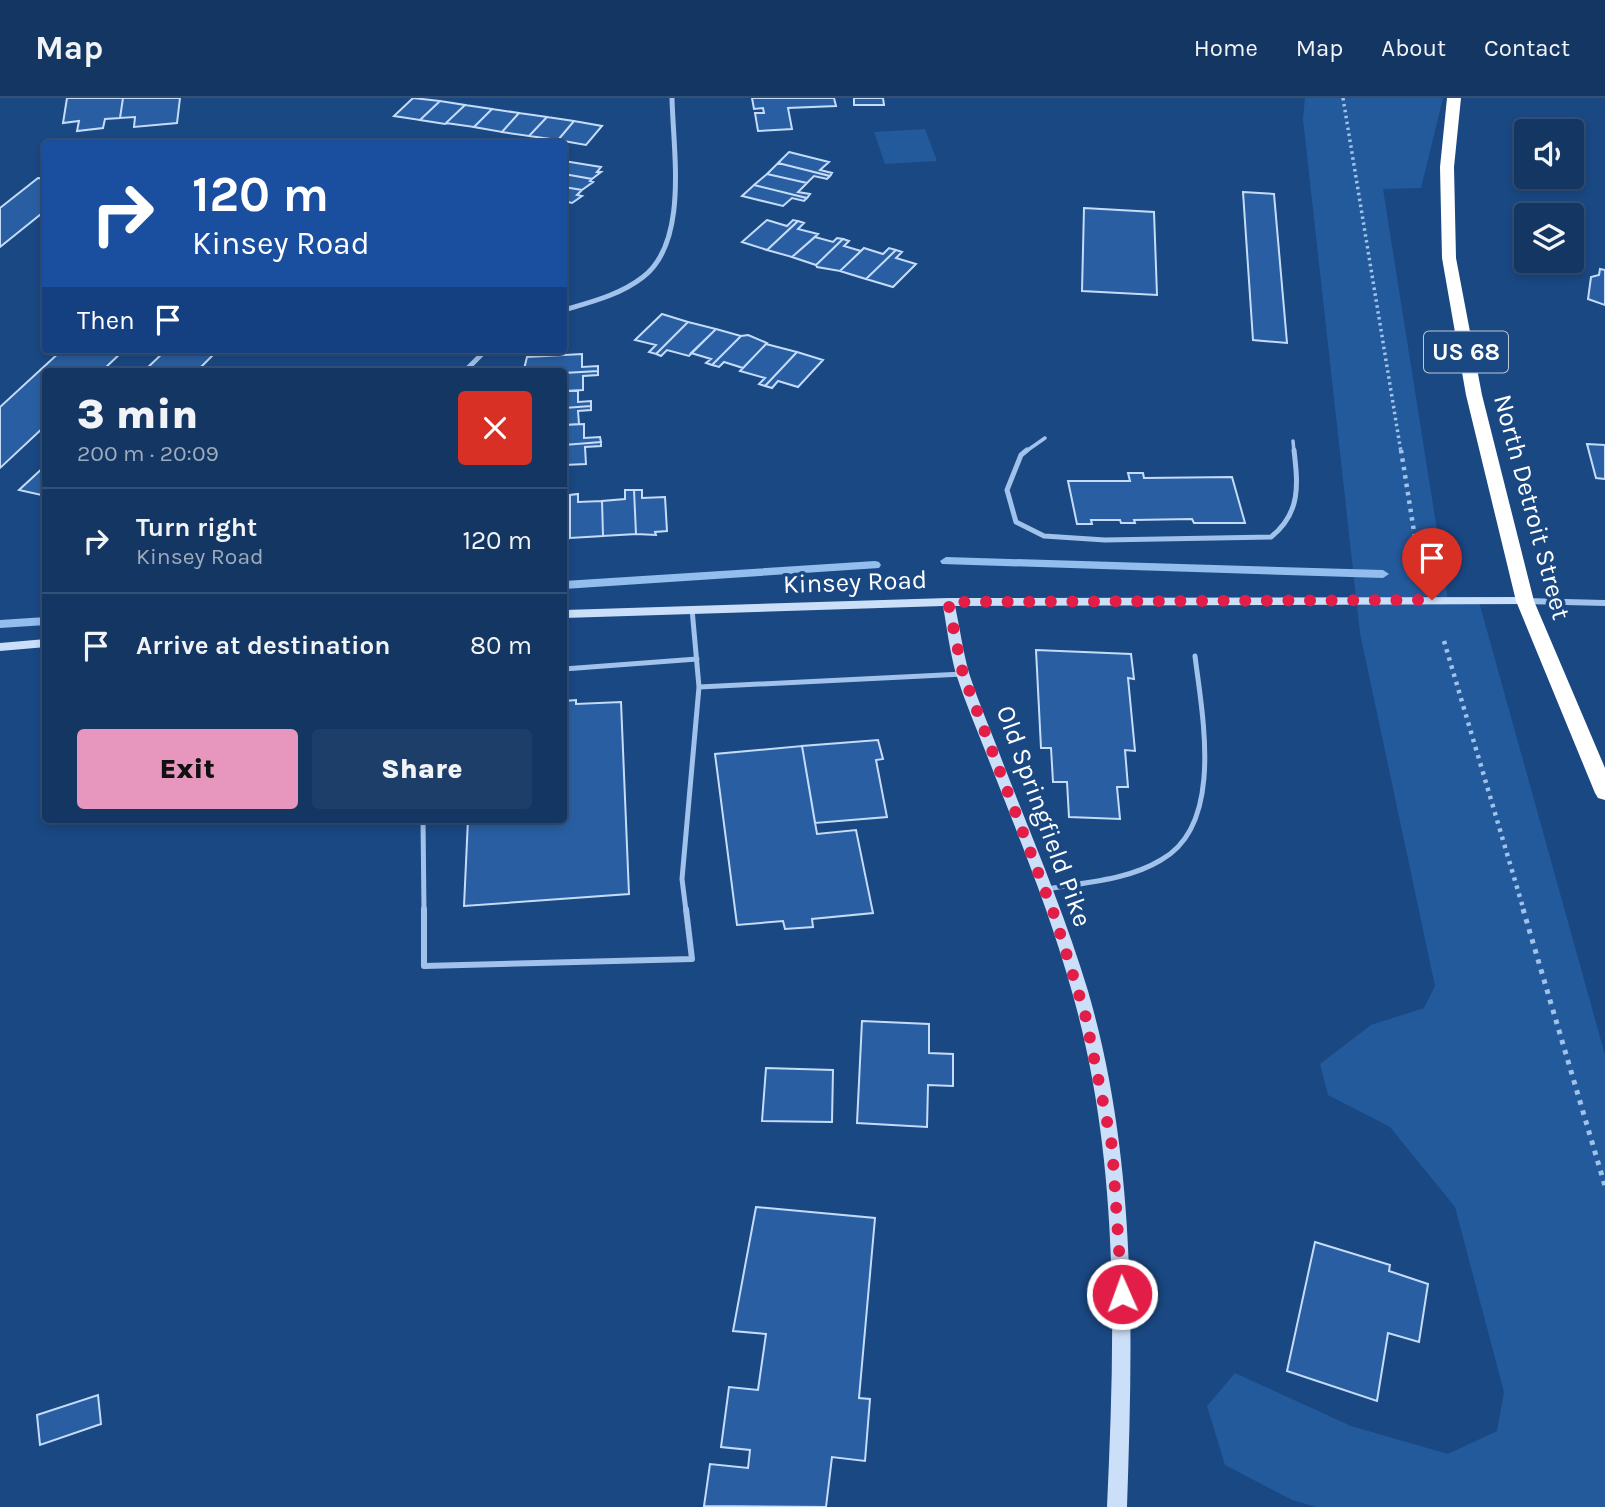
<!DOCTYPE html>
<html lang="en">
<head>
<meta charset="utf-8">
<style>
  :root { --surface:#143662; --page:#1d3e68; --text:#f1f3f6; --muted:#9dabbe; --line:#335077; --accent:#e797bd }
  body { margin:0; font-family:Karla,sans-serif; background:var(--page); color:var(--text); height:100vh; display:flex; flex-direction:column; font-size:26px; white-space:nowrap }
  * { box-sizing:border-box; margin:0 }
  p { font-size:23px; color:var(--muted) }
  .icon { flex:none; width:38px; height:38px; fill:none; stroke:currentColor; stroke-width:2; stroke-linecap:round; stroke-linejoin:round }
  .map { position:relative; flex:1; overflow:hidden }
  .details { position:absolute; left:42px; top:270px; width:525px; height:455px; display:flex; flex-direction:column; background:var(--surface); border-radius:7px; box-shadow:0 4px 10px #0003,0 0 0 2px var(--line) }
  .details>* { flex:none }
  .hud { position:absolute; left:42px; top:42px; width:525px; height:214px; border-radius:7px; box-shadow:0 4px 10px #0003,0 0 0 2px var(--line); background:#1a4fa0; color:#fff; overflow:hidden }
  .controls { position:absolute; left:1514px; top:21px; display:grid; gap:14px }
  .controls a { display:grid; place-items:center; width:70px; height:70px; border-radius:7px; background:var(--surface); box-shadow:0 4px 10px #0003,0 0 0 2px var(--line); font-size:35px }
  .pin { position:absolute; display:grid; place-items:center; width:60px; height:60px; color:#fff; margin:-72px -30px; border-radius:50% 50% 50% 0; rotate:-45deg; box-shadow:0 0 7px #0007 }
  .pin .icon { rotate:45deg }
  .me { position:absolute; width:77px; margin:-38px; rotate:358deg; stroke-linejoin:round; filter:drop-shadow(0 0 5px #0008) }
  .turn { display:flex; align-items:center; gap:24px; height:147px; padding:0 35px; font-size:32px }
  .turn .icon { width:91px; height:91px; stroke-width:2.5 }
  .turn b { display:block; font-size:49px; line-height:60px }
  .then { display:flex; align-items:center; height:66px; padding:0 35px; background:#0003; gap:14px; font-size:26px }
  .round { display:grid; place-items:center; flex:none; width:74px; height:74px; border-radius:7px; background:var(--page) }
  .overview { display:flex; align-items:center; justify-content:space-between; height:119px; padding:0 35px }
  h1 { font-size:42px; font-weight:800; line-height:52px }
  .button { display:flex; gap:14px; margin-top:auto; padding:14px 35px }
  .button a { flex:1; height:80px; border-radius:7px; background:var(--accent); color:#111; font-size:28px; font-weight:800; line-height:80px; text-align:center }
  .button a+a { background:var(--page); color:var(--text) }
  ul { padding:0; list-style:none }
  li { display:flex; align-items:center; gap:21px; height:105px; padding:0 35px; border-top:2px solid var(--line) }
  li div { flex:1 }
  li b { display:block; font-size:26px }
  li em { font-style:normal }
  header { display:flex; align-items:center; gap:42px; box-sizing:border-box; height:98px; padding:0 35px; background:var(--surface); border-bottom:2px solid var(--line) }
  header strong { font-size:33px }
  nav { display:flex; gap:38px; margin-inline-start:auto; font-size:24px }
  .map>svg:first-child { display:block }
  .green { fill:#235a9c }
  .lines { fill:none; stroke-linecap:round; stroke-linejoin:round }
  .stream { fill:#92bded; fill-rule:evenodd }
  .building { fill:#295fa2; stroke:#c5dcf8; stroke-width:2 }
  .path-far2 { stroke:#a0c2eb; stroke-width:3.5; stroke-dasharray:2.5 3.5; stroke-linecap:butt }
  .path-far1 { stroke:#a0c2eb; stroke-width:4.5; stroke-dasharray:3.5 5; stroke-linecap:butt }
  .path { stroke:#a0c2eb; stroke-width:5; stroke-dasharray:4.5 6; stroke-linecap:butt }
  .lane-far2 { stroke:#a0c2eb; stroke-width:3.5 }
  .lane-far1 { stroke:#a0c2eb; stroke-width:5 }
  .lane { stroke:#a0c2eb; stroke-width:6 }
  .street-far1 { stroke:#a0c2eb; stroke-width:5 }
  .street { stroke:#a0c2eb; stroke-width:6 }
  .secondary { fill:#ccdff8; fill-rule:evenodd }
  .highway { fill:#fff; fill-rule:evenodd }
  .route { stroke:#e11d48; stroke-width:12; stroke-dasharray:0 21.6 }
  .labels { text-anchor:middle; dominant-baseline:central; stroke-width:7; stroke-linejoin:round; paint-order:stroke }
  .shield { fill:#1a4883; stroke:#bac8da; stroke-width:2 }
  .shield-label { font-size:24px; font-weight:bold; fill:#fff }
  .street-label { font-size:26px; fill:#fff; stroke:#1a4883 }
</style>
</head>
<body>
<header>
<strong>Map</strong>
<nav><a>Home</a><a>Map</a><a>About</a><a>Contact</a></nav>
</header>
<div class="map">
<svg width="1605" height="1409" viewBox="0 0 1605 1409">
  <rect width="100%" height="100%" fill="#1a4883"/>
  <path class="green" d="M1305 0H1443L1421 90 1383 91 1448 502 1479 504 1605 957V1409H1316L1292 1402 1225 1367 1207 1308 1235 1275 1351 1328 1448 1356 1497 1333 1504 1294 1455 1109 1390 1029 1328 997 1320 966 1371 927 1424 910 1435 888 1360 535 1303 21Z
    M925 31 937 63 885 66 874 34Z"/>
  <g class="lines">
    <path class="stream" d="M946 459 1383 472 1389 476 1383 480 942 466 940 463Z
      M875 463 879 464 881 467 879 470 564 491V483Z
      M46 519V527L0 530V522Z"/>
  </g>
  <path class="building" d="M67 0H123L120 20 105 21 103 30 77 33 79 23 63 25Z
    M123 0H180L177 25 134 29 135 19 120 20Z
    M413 0 440 3 420 22 394 18Z
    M752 0H834L836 8 788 10 792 31 758 33 755 15H764L763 10 754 11Z
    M854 0H883L884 7H854Z
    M440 3 465 7 445 26 420 22Z
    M465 7 492 11 474 29 446 25Z
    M492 11 519 15 502 34 474 29Z
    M519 15 547 19 529 38 502 34Z
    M547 19 574 23 558 42 529 38Z
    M574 23 602 28 586 47 558 42Z
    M789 54 829 64 820 72 832 75 830 78 778 65Z
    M564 63 601 69 597 74H601L592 81 564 76Z
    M778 65 830 78 827 81 814 78 807 85 767 76Z
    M564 76 592 81 590 83 593 84 582 92 564 89Z
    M767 76 807 85 798 94 810 96 807 100 754 87Z
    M38 80 46 81V112L0 149V110Z
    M754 87 807 100 804 103 792 100 783 108 742 98Z
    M564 89 582 92 577 97 582 98 572 105 564 103Z
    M1243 94 1274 96 1287 245 1253 242Z
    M1084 110 1154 114 1157 197 1082 193Z
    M767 122 787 128 793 122 798 123 767 152 742 144Z
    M798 123 804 125 798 131 818 136 792 159 767 152Z
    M815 139 833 144 837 140 843 141 816 167 792 159Z
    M843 141 849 143 844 148 861 153 840 173 817 169 816 167Z
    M864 150 883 156 889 150 896 152 866 181 840 173Z
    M896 152 902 154 896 160 916 166 893 189 866 181Z
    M1600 171 1605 172V207L1588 201 1591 179 1599 177Z
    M662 216 688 224 656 256 649 254 656 247 635 242Z
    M688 224 716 231 689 258 667 252 661 258 656 256Z
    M716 231 741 238 712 267 706 265 711 261 691 255Z
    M748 237 767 245 743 270 724 264 719 269 712 267 741 238Z
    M766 246 797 254 765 288 759 286 765 280 740 273Z
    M62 252H124L102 273H46V327L0 370V309Z
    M166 252H218L197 273H144Z
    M797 254 823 262 798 289 778 283 772 290 765 288Z
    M582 256V269L598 268V273L564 275 524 271 527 259Z
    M598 273V277L583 278V292L564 293V275Z
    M564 293H578V304L591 303V308L564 310Z
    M591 308V312L578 313 579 326 564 327V310Z
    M584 326V340L600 339 601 344 564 347V327Z
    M601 344V348L585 349 586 366 564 367V347Z
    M1587 346 1605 347V381L1596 380Z
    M46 367V398L19 392Z
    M1128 375H1143L1144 380 1232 379 1245 425H1194L1192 421 1134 422 1135 425H1121L1120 422H1091L1092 426H1077L1068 383H1130Z
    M625 392H634L636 436 603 438 602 403 625 401Z
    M634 392H642V400L665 399 667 433 655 434 656 437 636 436Z
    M578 396V404L602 403 603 438 570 440V397Z
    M564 397H570V440L564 443Z
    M1036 552 1131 556 1134 581 1128 580 1135 653 1125 652 1128 689H1117L1120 721 1069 719 1067 684H1053L1051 650H1041Z
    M576 602V606L621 604 629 796 464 808 468 721H564V603Z
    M878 642 883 661 876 662 887 719 815 725 802 648Z
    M802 648 817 736 856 732 873 815 812 821 813 829 785 831 783 823 737 827 715 656Z
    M862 923 929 926V955L953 956V988L928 987 927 1029 857 1025Z
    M766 970 833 972 832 1024 762 1023Z
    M756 1109 875 1120 859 1300 870 1301 865 1363 832 1359 826 1409 704 1408 710 1366 748 1370 750 1352 721 1349 729 1289 758 1292 766 1236 733 1233Z
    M1315 1144 1390 1167 1389 1173 1428 1186 1419 1244 1388 1235 1377 1303 1287 1273Z
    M98 1297 101 1326 40 1347 37 1317Z"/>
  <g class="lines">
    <path class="path-far2" d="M1343 0 1401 354"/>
    <path class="path-far1" d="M1401 352 1420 471
      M1444 543 1524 813"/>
    <path class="path" d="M1523 811 1605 1088"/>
    <path class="lane-far2" d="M1293 343 1294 354
      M1025 354 1045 340"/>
    <path class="lane-far1" d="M1027 352 1021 357 1007 392 1016 424 1044 438 1105 442 1271 439C1301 415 1298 387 1294 352
      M564 571 697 561
      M699 589 963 576
      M423 721 424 813
      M1048 791C1086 784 1128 782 1161 762 1225 727 1202 616 1195 558
      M686 813 682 781 699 589 692 511"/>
    <path class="lane" d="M424 811V868L692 861 686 811"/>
    <path class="street-far1" d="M564 212C591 204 620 197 643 179 689 144 673 52 672 0
      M465 273 486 252"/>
    <path class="street" d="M1525 503 1605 505"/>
    <path class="secondary" d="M1525 499 1529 500 1531 503 1529 506 955 508C960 531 963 553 969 575 979 606 992 635 1003 665 1032 740 1065 816 1088 893 1137 1061 1133 1236 1127 1409H1107C1115 1236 1120 1062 1072 894 1050 814 1018 737 988 660 977 632 965 604 956 576 950 554 947 531 943 508L564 520V512L948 500Z
      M46 541V549L0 553V545Z"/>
    <path class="highway" d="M1447 0H1461L1454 69 1456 160 1482 297 1534 503 1605 670V702L1598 700 1595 695 1516 503 1466 297 1442 160 1440 69Z"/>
  </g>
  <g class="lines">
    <path class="route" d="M1122 1196 1112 1048 1085 916 1055 819 963 576 948 504 1432 502"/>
  </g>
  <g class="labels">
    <rect class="shield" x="1424" y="233.5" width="84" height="41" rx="5"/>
    <g class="shield-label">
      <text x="1466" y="254">US 68</text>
    </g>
    <g class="street-label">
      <text transform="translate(1532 409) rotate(75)">North Detroit Street</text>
      <text transform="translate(855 484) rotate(-2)">Kinsey Road</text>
      <text transform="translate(1044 718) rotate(70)">Old Springfield Pike</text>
    </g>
  </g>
</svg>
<div class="controls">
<a><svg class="icon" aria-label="sound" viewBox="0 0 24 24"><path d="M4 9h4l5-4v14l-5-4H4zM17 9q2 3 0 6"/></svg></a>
<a><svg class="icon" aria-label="layers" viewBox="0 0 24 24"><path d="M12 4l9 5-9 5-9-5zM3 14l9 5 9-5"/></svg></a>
</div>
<div class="pin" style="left:1432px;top:502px;background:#d93025"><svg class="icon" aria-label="arrive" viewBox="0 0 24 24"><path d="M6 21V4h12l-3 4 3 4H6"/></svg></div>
<svg class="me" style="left:1122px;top:1196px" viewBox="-20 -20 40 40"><circle r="17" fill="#e11d48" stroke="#fff" stroke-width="3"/><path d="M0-11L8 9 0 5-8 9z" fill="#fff"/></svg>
<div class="hud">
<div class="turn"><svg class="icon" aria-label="right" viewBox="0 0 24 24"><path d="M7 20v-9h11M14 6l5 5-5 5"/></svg><div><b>120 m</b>Kinsey Road</div></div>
<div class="then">Then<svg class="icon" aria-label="arrive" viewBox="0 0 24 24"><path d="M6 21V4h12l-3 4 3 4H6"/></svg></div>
</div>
<section class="details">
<div class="overview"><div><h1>3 min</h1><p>200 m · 20:09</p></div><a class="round" style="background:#d93025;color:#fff"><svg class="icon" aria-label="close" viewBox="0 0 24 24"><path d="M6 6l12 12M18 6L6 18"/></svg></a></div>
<ul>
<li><svg class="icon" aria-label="right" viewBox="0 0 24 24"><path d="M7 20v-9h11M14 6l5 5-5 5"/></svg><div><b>Turn right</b><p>Kinsey Road</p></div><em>120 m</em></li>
<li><svg class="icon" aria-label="arrive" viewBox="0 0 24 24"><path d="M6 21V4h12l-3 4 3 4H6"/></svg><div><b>Arrive at destination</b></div><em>80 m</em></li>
</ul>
<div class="button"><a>Exit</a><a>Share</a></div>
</section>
</div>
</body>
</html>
